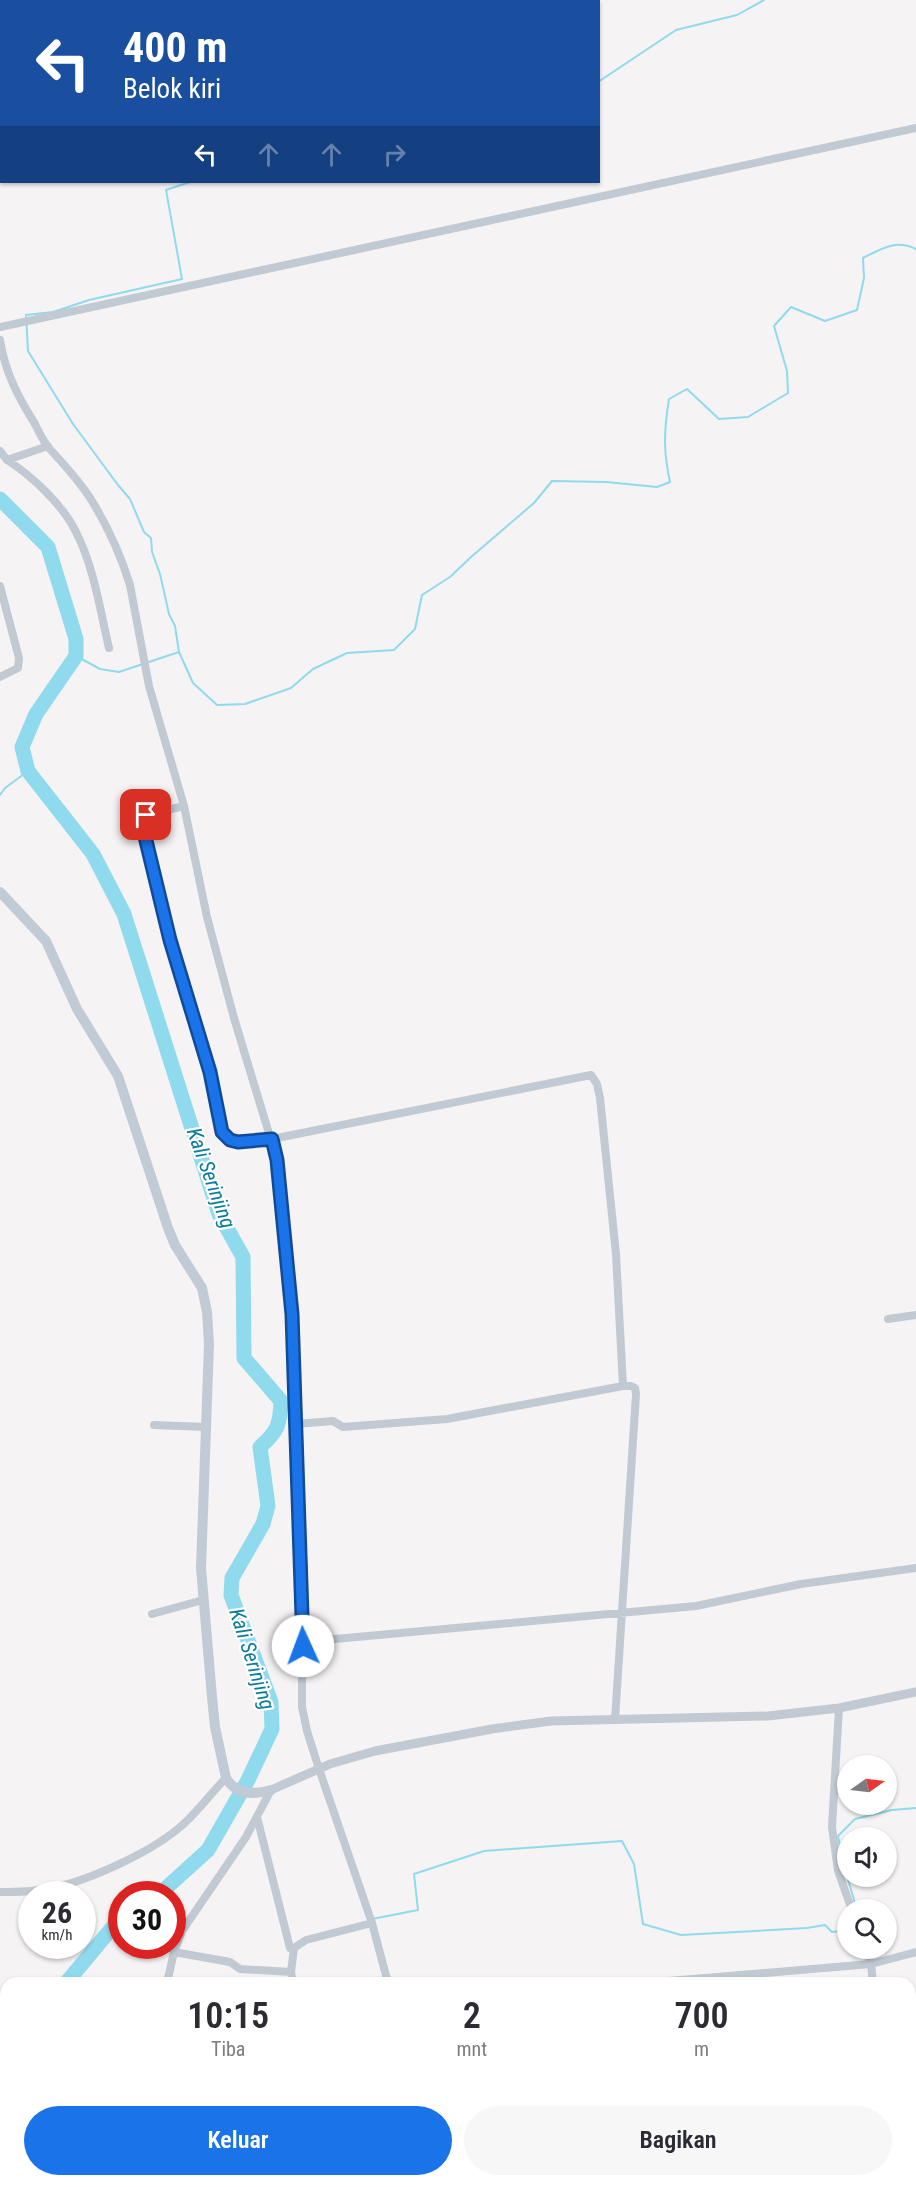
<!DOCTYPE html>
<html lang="id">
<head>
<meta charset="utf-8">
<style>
  :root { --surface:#fff; --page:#f7f7f7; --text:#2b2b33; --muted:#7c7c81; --accent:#1a73e8 }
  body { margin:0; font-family:"Roboto Condensed",sans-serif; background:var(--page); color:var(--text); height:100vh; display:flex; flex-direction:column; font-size:22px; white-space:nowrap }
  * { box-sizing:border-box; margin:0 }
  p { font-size:20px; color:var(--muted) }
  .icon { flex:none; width:33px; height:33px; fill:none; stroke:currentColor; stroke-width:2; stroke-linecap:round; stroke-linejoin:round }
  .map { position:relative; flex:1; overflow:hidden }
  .panel { position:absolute; left:0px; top:1977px; width:916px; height:210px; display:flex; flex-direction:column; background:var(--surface); border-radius:18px 18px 0 0; box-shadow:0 2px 4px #0004 }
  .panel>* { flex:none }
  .guide { position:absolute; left:0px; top:0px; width:600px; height:183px; box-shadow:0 2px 4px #0004; background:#1a4fa0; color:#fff; overflow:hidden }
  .needle { width:39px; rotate:76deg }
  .tools { position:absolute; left:837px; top:1755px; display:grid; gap:12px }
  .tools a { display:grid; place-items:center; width:60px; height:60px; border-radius:50%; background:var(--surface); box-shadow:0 2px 4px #0004; font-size:30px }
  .speed { position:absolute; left:18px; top:1881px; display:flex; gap:12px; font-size:30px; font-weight:700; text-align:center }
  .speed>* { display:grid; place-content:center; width:78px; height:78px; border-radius:50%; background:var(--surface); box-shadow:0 2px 4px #0004; line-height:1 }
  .speed small { font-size:15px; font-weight:400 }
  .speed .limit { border:9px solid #d22; background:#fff; color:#111 }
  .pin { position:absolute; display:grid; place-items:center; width:51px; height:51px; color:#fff; margin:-26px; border-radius:12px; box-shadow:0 3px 9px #0006 }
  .me { position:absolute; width:66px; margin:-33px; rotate:358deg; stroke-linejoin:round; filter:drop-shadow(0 0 4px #0008) }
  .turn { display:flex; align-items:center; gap:21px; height:126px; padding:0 24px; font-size:27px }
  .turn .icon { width:78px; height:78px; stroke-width:2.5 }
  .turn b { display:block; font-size:42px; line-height:51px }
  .lanes { display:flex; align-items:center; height:57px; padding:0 24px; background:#0003; justify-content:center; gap:30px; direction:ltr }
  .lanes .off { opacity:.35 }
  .eta { display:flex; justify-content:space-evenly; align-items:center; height:102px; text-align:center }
  .eta b { font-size:36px; font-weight:600; line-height:42px }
  .action { display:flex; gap:12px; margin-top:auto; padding:12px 24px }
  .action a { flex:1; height:69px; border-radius:36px; background:var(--accent); color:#fff; font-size:24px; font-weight:600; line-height:69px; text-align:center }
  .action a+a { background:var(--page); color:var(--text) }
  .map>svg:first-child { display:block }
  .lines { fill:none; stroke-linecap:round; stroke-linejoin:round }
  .stream { stroke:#90daee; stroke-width:2 }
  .river { stroke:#90daee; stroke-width:15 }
  .minor { stroke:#c1cad2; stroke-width:8 }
  .tertiary { stroke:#c1cad2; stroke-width:9 }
  .secondary { stroke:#c1cbd6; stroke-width:10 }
  .route-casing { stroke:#114b97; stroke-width:15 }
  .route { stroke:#1a73e8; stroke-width:10 }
  .labels { text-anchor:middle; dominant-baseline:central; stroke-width:4.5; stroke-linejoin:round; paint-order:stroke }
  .water-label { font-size:21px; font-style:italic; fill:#0c7c9b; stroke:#fff }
</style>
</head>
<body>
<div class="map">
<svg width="916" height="2187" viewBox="0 0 916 2187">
  <rect width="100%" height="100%" fill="#f5f3f3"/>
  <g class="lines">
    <path class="stream" d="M598 82 676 30 737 15 764 0
      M179 652 175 626 169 614 160 574 152 552 151 538 144 532 130 499 118 485 73 424 28 351 26 315 53 312 89 300 182 279 166 190 190 182
      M76 656 100 669 119 672 179 652 193 683 217 705 245 704 291 688 313 669 347 653 394 650 415 629 422 595 450 577 471 557 534 503 552 481 606 482 657 487 670 482C663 450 664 431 669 399L687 389 719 419 748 417 788 393 787 371 774 326 791 307 825 321 857 310 864 278 863 258C881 249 895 239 916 249
      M0 795 5 788 28 771
      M857 1910 844 1866 838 1836 855 1819 892 1810 916 1808
      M372 1919 418 1910 414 1874 484 1851 622 1841 634 1864 643 1924 681 1935 807 1928 825 1925 832 1932 848 1930"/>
    <path class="river" d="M0 499 48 547 76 639V656L36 714 22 747 28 771 93 854 124 914 219 1214 243 1257 244 1358 281 1401C280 1425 278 1431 260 1447L268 1506 263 1524 232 1578 231 1595 271 1702 272 1729 248 1780 208 1850 165 1889 156 1894
      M66 1983 122 1916
      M0 2082 6 2066"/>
    <path class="minor" d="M0 327 916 128
      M0 340C5 372 18 397 35 424 39 432 43 441 49 448 64 465 80 481 92 501 108 527 121 556 130 585L149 686 184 806 207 917 234 1018 277 1160 292 1314 302 1646V1707L307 1731 319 1769 372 1923 388 1983
      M0 451 7 460 48 446
      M7 460C32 476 63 505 76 532 94 567 100 610 109 648
      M0 586 19 658 18 668 0 677
      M184 806 146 815 141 821 170 941 210 1072 222 1133 230 1140 238 1142 272 1139 591 1075 597 1084 600 1098 616 1254 623 1386
      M888 1319 916 1315
      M296 1424 333 1421 343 1427 447 1419 623 1386H631L635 1388 636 1394 615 1720
      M154 1425 206 1427
      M152 1614 203 1600
      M302 1646 335 1639 696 1606 801 1584 916 1568
      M839 1708 832 1827 838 1871 852 1910
      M257 1817 290 1948H294L291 1972 293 1983
      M0 1892C15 1892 31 1892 46 1889 85 1883 149 1853 179 1828 197 1813 210 1794 226 1778
      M294 1948 306 1940 372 1923
      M865 1948 871 1964 873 1983
      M174 1952 230 1962 240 1969 291 1972
      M167 1983 174 1952 182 1931 246 1837 271 1790
      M645 1983 871 1964 916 1952
      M910 2092 916 2091
      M331 2181 333 2187
      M704 2181 705 2187
      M123 2187 124 2181"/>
    <path class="tertiary" d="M271 1790 330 1764 375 1751 492 1729 551 1721 768 1716 839 1708 916 1692"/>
    <path class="secondary" d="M0 892 46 941 77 1009 118 1076 168 1228 175 1245 202 1288 207 1312 209 1344 201 1568 212 1697 215 1727 226 1778C236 1795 254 1795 271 1790"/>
  </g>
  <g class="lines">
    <g class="route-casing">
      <path id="route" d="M146 815 141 820 170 940 210 1072 222 1132 230 1140 238 1142 272 1139 277 1160 292 1314 303 1646"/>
    </g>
    <use href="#route" class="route"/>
  </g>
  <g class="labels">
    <g class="water-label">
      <text transform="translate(211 1178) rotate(70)">Kali Serinjing</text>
      <text transform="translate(252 1659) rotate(72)">Kali Serinjing</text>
    </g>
  </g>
</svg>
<div class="tools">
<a><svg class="needle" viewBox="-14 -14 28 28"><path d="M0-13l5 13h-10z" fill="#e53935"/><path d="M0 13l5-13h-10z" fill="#7c7c81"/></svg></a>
<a><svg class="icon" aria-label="sound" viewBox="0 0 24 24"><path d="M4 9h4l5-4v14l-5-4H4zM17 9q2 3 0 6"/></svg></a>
<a><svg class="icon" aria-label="search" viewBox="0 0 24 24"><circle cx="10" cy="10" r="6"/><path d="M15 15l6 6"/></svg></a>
</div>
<div class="speed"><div>26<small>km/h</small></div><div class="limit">30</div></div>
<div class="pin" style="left:146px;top:815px;background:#d93025"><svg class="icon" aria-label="arrive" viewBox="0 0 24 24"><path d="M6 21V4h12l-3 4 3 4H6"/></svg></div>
<svg class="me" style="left:303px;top:1646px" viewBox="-20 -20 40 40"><circle r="19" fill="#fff"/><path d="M0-13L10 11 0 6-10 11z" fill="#1a73e8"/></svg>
<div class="guide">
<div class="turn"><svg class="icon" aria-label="left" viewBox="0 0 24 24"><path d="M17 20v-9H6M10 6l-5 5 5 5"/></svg><div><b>400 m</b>Belok kiri</div></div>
<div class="lanes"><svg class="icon" aria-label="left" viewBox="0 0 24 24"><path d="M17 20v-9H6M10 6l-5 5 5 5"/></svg><svg class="icon off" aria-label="ahead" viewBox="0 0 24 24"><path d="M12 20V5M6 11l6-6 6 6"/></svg><svg class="icon off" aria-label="ahead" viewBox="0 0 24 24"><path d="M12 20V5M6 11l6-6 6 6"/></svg><svg class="icon off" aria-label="right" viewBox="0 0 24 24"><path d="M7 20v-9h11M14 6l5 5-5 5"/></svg></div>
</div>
<section class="panel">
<div class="eta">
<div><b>10:15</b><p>Tiba</p></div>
<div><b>2</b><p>mnt</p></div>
<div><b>700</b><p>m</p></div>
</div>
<div class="action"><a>Keluar</a><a>Bagikan</a></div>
</section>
</div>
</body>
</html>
